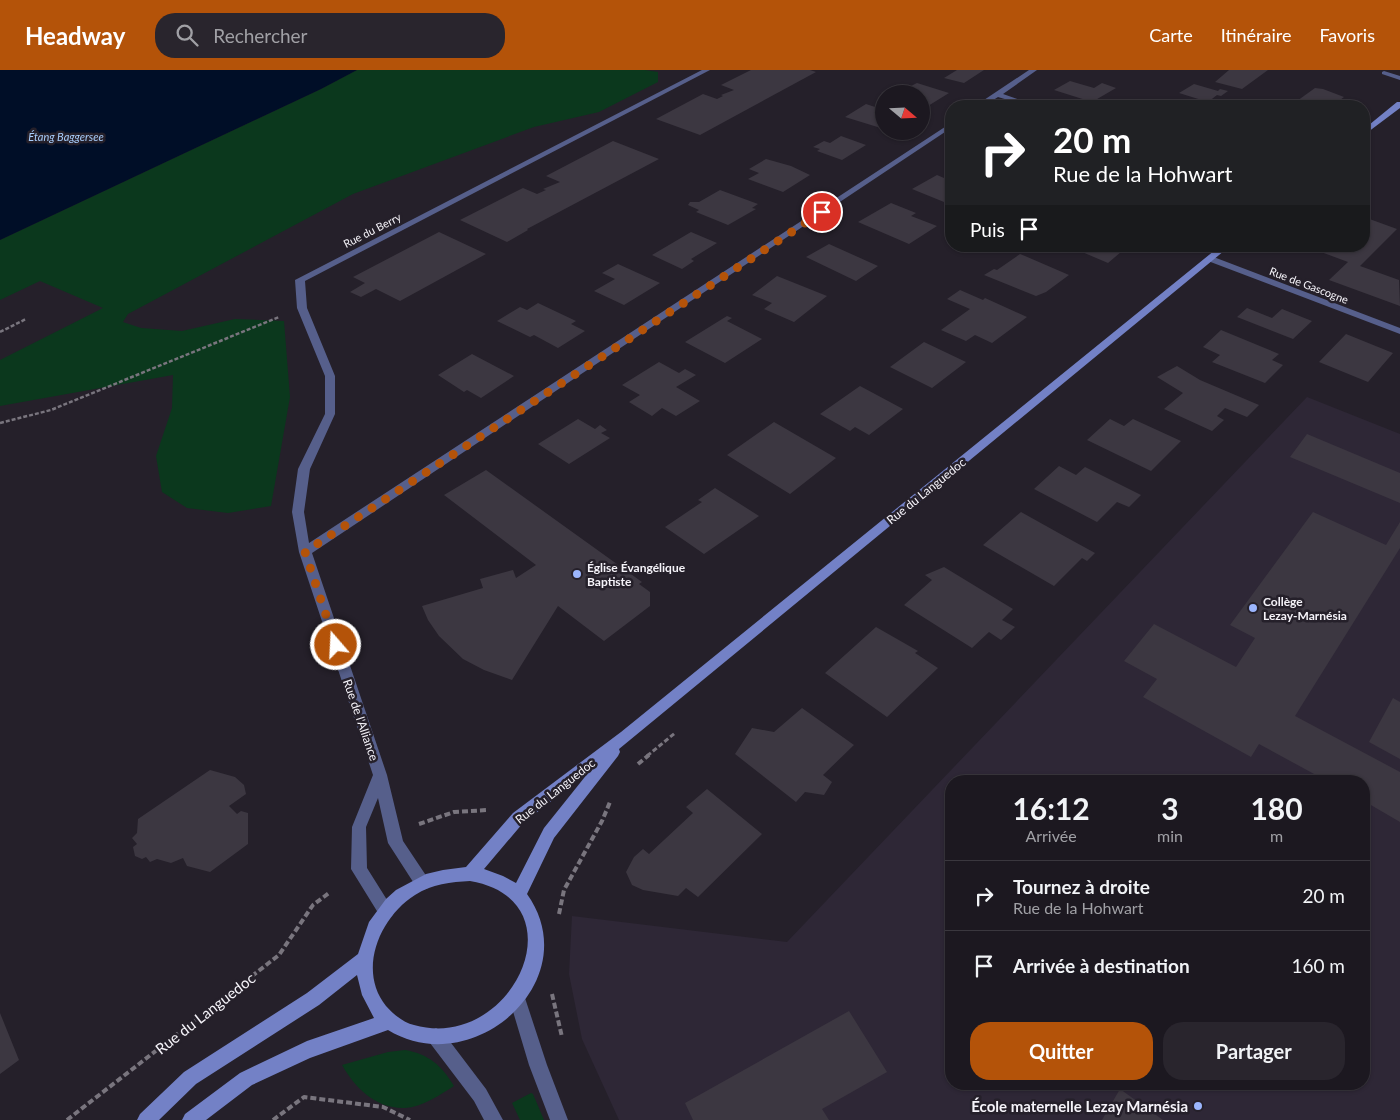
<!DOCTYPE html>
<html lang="fr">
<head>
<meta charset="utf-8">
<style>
  :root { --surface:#1c1820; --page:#29252d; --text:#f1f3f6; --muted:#a0a0a5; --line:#3a373e; --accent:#b45309 }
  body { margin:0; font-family:Lato,sans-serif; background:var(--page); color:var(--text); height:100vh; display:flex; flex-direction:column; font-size:19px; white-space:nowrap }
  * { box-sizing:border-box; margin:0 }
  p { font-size:16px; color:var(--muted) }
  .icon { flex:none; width:28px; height:28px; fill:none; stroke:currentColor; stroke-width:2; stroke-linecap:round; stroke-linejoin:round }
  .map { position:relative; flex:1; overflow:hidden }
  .side { position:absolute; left:945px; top:705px; width:425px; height:315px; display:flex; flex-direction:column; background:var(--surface); border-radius:20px; box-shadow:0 1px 4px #0004,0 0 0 1px var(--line) }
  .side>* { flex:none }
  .top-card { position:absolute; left:945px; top:30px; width:425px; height:152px; border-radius:20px; box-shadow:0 1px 4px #0004,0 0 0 1px var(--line); background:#202124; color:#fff; overflow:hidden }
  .needle { width:32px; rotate:109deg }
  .tools { position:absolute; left:875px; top:15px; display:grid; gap:10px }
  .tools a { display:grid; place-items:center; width:55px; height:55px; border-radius:50%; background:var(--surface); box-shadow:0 1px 4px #0004,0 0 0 1px var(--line); font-size:25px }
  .pin { position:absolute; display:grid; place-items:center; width:42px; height:42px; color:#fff; margin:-21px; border:2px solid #fff; border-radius:50%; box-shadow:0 1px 5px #0007 }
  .me { position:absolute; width:55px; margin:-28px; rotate:341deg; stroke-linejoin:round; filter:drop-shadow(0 0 4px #0008) }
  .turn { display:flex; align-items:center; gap:18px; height:105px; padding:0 25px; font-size:22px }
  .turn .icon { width:65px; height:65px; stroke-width:2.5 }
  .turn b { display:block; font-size:35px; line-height:42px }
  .then { display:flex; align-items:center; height:48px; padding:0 25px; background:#0003; gap:10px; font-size:19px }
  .eta { display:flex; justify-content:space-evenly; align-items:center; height:85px; text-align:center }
  .eta b { font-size:30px; font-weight:700; line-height:35px }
  .primary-button { display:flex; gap:10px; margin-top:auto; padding:10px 25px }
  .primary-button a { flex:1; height:58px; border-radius:20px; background:var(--accent); color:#fff; font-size:20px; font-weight:700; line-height:58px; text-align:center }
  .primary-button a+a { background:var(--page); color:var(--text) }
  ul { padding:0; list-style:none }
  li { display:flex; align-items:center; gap:15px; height:70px; padding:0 25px; border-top:1px solid var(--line) }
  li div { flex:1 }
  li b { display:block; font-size:19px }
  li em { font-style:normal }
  header { display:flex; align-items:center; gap:30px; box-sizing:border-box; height:70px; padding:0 25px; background:var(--accent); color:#fff }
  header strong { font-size:24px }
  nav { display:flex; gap:28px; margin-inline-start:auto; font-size:18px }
  .search { width:350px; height:45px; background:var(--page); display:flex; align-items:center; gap:12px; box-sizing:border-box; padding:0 18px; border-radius:20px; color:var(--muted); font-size:19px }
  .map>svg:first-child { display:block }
  .built { fill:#2e2736; fill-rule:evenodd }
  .green { fill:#0b381d }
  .water { fill:#000e27 }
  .building { fill:#3c3741 }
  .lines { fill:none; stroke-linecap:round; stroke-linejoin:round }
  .path-far2 { stroke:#79757e; stroke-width:2.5; stroke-dasharray:4 2; stroke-linecap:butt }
  .path-far1 { stroke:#79757e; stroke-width:3; stroke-dasharray:5 2.5; stroke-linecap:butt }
  .path { stroke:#79757e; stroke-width:4; stroke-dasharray:6 3; stroke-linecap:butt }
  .lane { fill:#565f8b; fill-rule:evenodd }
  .street { fill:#565f8b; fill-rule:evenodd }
  .secondary { fill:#7381c6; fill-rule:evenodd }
  .route { stroke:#b45309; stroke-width:9; stroke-dasharray:0 16.2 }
  .poi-dot { fill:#9bb5fd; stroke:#25202a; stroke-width:2 }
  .labels { text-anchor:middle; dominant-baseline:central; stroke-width:5; stroke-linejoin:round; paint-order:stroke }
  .far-water-label { font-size:11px; font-style:italic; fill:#a7ccfa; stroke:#25202a }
  .far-street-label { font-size:11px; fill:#f5f3f9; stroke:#25202a }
  .street-label { font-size:12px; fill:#f5f3f9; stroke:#25202a }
  .poi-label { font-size:12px; font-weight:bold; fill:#f5f3f9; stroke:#25202a; text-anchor:start }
  .near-street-label { font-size:15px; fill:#f5f3f9; stroke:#25202a }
  .near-poi-label { font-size:15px; font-weight:bold; fill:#f5f3f9; stroke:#25202a; text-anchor:end }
</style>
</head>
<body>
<header>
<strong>Headway</strong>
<div class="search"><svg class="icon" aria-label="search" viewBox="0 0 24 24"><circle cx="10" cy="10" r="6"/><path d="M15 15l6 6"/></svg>Rechercher</div>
<nav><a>Carte</a><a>Itinéraire</a><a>Favoris</a></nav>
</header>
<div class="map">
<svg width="1400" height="1050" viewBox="0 0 1400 1050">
  <rect width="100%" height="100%" fill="#25202a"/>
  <path class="built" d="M1307 327 1400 364V1050H619L582 969 569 904 572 846 787 872ZM951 711H1364V1014H951Z"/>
  <path class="green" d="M357 0H645L658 2V12L599 42 534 57 353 124 128 244 123 252 141 258 182 261 235 249 284 251 290 327 271 436 228 443 187 438 162 422 156 386 172 338 173 305 0 336V290L103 238 40 211 0 230V170L321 19Z
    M405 980C429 984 442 996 454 1016 440 1025 422 1037 405 1038 376 1039 355 1018 342 995L388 982Z
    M531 1023 533 1024 544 1050H520L512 1033Z"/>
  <path class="water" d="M0 0H357L321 19 0 170Z"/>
  <path class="building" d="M751 0H810L816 2 700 65 656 49 703 24 717 29 723 26 721 25 734 20 721 15Z
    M957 0H984L964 13 944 8Z
    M1229 0H1268L1242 19 1215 12Z
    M1070 11 1094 18 1102 13 1116 18 1092 32 1054 20Z
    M917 13 949 23 928 36 921 34V24H890L903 16 909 17Z
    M1194 14 1218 21 1220 19 1228 21 1221 26 1217 25 1208 32 1179 23Z
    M1315 18 1323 19 1344 27 1332 36H1290Z
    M1139 29 1159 36H1128Z
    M866 34 884 40V59L845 47Z
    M841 66 866 75 842 90 817 81 820 79 813 77 824 71 830 73Z
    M613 71 659 89 527 159 528 160 507 172 460 150 523 118 537 124 546 120 543 119 560 112 546 106Z
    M766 89 791 96 810 105 783 122 748 109 759 103 749 99Z
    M937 105 951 111V128L944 132 912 119Z
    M720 120 758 134 752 138 756 139 728 155 696 142 699 140 688 135 690 132H699Z
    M891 133 916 143 911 146 937 156 909 174 858 152Z
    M1364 147 1397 159 1360 196 1399 210 1400 236 1329 210 1348 192 1313 179 1316 176H1364Z
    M439 162 486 184 400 231 376 219 361 227 350 222 365 213 353 207Z
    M691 162 717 173 691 189 694 191 682 199 652 185Z
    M829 174 878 196 856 211 806 187Z
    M1068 176H1128L1108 193Z
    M1020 184 1025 186 1069 205 1046 222 1036 226 984 205 994 199 997 200Z
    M618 194 660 213 624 235 594 221 615 209 602 203Z
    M777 206 827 226 794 252 764 239 772 233 752 225Z
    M960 220 983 230 985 228 1027 247 992 273 975 265 966 271 941 260 970 239 947 229Z
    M538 233 576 251 571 254 585 261 558 278 534 265 530 267 497 251 520 237 527 240Z
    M1247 238 1272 248 1282 239 1312 251 1293 269 1237 247Z
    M727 246 732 248 727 251 762 269 725 293 685 272Z
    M1221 260 1279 284 1272 290 1283 295 1265 313 1212 292 1220 285 1203 277Z
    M1346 264 1393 283 1368 312 1319 292Z
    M924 272 966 292 932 318 890 297Z
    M472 284 514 306 481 328 467 320 464 322 438 305Z
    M659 292 679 303 685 299 696 305 676 317 700 331 676 346 662 338 652 346 629 332 640 325 622 315Z
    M1177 296 1200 310 1259 335 1247 347 1225 338 1217 346 1224 350 1212 361 1164 339 1183 323 1157 307Z
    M860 316 903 339 869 365 855 357 850 361 820 344Z
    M578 349 595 359 600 355 607 360 601 363 610 368 569 394 538 374Z
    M1110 349 1124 356 1133 349 1181 371 1151 401 1087 370Z
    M774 352 836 388 790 424 727 385Z
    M1307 364 1400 403V433L1290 387Z
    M1059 396 1076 405 1085 397 1141 425 1129 437 1117 432 1097 452 1034 419Z
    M486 400 642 512 639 514 650 522V536L604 571 558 536 512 610 484 600 463 589 439 566 428 550 422 536 483 518 480 509 513 500 516 508 536 495 444 425Z
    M715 418 759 446 704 484 665 457 702 432 698 430Z
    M1021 442 1064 466 1095 483 1087 491 1082 488 1054 516 983 475Z
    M1313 442 1386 475 1400 452V478L1295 646 1400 702V752L1364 731V711H1327L1259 674 1251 687 1143 627 1157 609 1124 591 1154 554 1236 597 1255 568 1230 555Z
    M944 497 1013 539 1002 550 1015 557 1001 570 989 562 972 578 904 535 932 510 925 505Z
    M876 557 918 581 915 583 938 598 887 647 825 603Z
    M1393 628 1400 632V689L1369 672Z
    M802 638 854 675 823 705 832 712 824 725 805 722 796 732 735 684 752 658 774 662Z
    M210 700 235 707 244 715 246 724 229 736 237 744 241 741 248 743V774L210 802 187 796 183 788 171 793 157 789 150 792 146 787 142 789 135 786 133 777 137 774 132 768 137 763 138 749Z
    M707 719 762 764 698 827 686 818 678 826 643 820 632 815 626 802 634 787 643 779 649 784 693 743 686 737Z
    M849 941 887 1002 822 1039 829 1050H693L685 1033Z
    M0 943 19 990 0 1004Z
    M1120 1019 1163 1050H1102Z"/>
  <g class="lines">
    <path class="path-far2" d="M0 262 26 249
      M0 353 51 340 279 247"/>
    <path class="path-far1" d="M647 686 675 663"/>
    <path class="path" d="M638 694 649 685
      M419 754 454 742 488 740
      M559 844 564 820 602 751 610 732
      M552 924 562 967
      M67 1050 279 885 313 835 329 823
      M273 1050 304 1027 383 1037 410 1050"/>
    <path class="lane" d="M1384 1 1400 6V10L1382 4V2Z"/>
    <path class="street" d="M702 0H710L305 211 307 238 335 306V344L310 399 304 442 309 473 951 53V58L312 483 387 705 403 771 431 813 429 818 423 820 417 818 388 773 378 728 366 757 367 798 394 841 392 846 386 848 380 846 351 799 352 757 373 705 299 482 292 442 298 399 325 344V306L297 238 295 210Z
      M1029 0H1037L1003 24 1038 36H1028L998 27 984 36H975Z
      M1211 186 1400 258V264L1208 191V187Z
      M517 920 523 922 525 928 547 995 568 1050H550L529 995 509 928 511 922Z
      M436 958 442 961 486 1019 503 1050H484L474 1031 430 973 427 967 430 961Z"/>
    <path class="secondary" d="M1397 32H1400V38L1364 65V59Z
      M1220 176H1230L619 679 620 682 618 686 554 768 527 824C588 910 473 1012 388 960L310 988 252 1015 206 1050H182L185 1044 240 1003 307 971 374 948 362 925 357 905 319 935 196 1014 159 1050H137L140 1044 184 1002 307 923 358 884 369 852 386 829 396 820 426 804 443 800 466 797 513 743 621 662ZM588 703 544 758 516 813 503 806 484 799 523 753ZM470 811C583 830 512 983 414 955 404 953 393 944 386 936 357 900 380 847 415 825 432 814 451 812 470 811Z"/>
  </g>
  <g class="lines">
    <path class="route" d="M336 575 305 482 822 142"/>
  </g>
  <g class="poi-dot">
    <circle cx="577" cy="504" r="5"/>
    <circle cx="1253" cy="538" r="5"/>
    <circle cx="1198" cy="1036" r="5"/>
  </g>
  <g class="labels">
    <g class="far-water-label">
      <text x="66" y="66">Étang Baggersee</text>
    </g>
    <g class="far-street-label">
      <text transform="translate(372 160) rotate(-27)">Rue du Berry</text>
      <text transform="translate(1309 215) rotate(21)">Rue de Gascogne</text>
    </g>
    <g class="street-label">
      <text transform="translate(926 421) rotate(-39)">Rue du Languedoc</text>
      <text transform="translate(361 650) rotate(71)">Rue de l'Alliance</text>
      <text transform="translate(555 721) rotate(-38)">Rue du Languedoc</text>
    </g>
    <g class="poi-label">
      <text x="587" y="497">Église Évangélique<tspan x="587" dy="14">Baptiste</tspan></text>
      <text x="1263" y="531">Collège<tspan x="1263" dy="14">Lezay-Marnésia</tspan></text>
    </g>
    <g class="near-street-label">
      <text transform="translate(205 943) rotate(-38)">Rue du Languedoc</text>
    </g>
    <g class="near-poi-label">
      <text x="1188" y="1036">École maternelle Lezay Marnésia</text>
    </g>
  </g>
</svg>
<div class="tools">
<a><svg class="needle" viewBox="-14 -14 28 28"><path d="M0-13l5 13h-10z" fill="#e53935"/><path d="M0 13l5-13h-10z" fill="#a0a0a5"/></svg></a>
</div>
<div class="pin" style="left:822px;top:142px;background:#d93025"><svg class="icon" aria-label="arrive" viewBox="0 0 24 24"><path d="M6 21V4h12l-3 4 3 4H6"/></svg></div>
<svg class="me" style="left:336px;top:575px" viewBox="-20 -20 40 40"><circle r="17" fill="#b45309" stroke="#fff" stroke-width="3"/><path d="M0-11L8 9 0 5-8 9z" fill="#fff"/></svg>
<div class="top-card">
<div class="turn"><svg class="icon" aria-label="right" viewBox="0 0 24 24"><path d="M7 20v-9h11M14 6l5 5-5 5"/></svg><div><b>20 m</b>Rue de la Hohwart</div></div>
<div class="then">Puis<svg class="icon" aria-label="arrive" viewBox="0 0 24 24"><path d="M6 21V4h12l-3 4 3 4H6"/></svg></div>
</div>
<section class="side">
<div class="eta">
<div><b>16:12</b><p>Arrivée</p></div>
<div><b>3</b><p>min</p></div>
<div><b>180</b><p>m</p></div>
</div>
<ul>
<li><svg class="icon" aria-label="right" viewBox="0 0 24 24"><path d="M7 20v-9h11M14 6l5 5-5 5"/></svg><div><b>Tournez à droite</b><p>Rue de la Hohwart</p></div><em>20 m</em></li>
<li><svg class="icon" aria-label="arrive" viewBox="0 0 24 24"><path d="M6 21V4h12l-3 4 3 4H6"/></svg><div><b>Arrivée à destination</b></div><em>160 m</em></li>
</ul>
<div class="primary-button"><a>Quitter</a><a>Partager</a></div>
</section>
</div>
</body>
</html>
